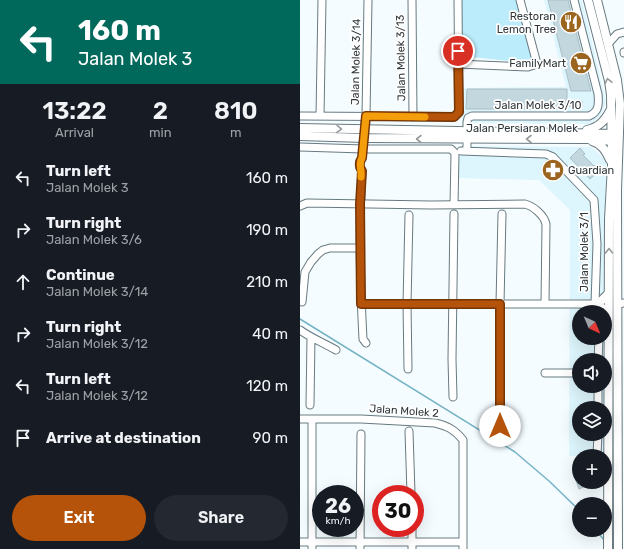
<!DOCTYPE html>
<html lang="en">
<head>
<meta charset="utf-8">
<style>
  :root { --surface:#171b24; --page:#242831; --text:#f1f3f6; --muted:#9ea1a6; --accent:#b45309 }
  body { margin:0; font-family:Rubik,sans-serif; background:var(--page); color:var(--text); height:100vh; display:flex; flex-direction:column; font-size:15px; white-space:nowrap }
  * { box-sizing:border-box; margin:0 }
  p { font-size:13px; color:var(--muted) }
  .icon { flex:none; width:22px; height:22px; fill:none; stroke:currentColor; stroke-width:2; stroke-linecap:round; stroke-linejoin:round }
  .map { position:relative; flex:1; overflow:hidden }
  .drawer { display:flex; flex-direction:column; background:var(--surface); width:300px }
  .drawer>* { flex:none }
  .banner { background:#00695c; color:#fff; overflow:hidden }
  .needle { width:26px; rotate:136deg }
  .controls { position:absolute; left:272px; top:305px; display:grid; gap:8px }
  .controls a { display:grid; place-items:center; width:40px; height:40px; border-radius:50%; background:var(--surface); box-shadow:0 4px 16px #0002; font-size:20px }
  .speed { position:absolute; left:12px; top:485px; display:flex; gap:8px; font-size:20px; font-weight:700; text-align:center }
  .speed>* { display:grid; place-content:center; width:52px; height:52px; border-radius:50%; background:var(--surface); box-shadow:0 4px 16px #0002; line-height:1 }
  .speed small { font-size:10px; font-weight:400 }
  .speed .limit { border:6px solid #d22; background:#fff; color:#111 }
  .pin { position:absolute; display:grid; place-items:center; width:34px; height:34px; color:#fff; margin:-17px; border:2px solid #fff; border-radius:50%; box-shadow:0 1px 4px #0007 }
  .me { position:absolute; width:44px; margin:-22px; rotate:0deg; stroke-linejoin:round; filter:drop-shadow(0 0 3px #0008) }
  .turn { display:flex; align-items:center; gap:14px; height:84px; padding:0 12px; font-size:18px }
  .turn .icon { width:52px; height:52px; stroke-width:2.5 }
  .turn b { display:block; font-size:28px; line-height:34px }
  .eta { display:flex; justify-content:space-evenly; align-items:center; height:68px; text-align:center }
  .eta b { font-size:24px; font-weight:600; line-height:28px }
  .action { display:flex; gap:8px; margin-top:auto; padding:8px 12px }
  .action a { flex:1; height:46px; border-radius:24px; background:var(--accent); color:#fff; font-size:16px; font-weight:600; line-height:46px; text-align:center }
  .action a+a { background:var(--page); color:var(--text) }
  ul { padding:0; list-style:none }
  li { display:flex; align-items:center; gap:12px; height:52px; padding:0 12px }
  li div { flex:1 }
  li b { display:block; font-size:15px }
  li em { font-style:normal }
  main { display:flex; flex:1; min-height:0 }
  .map>svg:first-child { display:block }
  .built { fill:#ddf5fc }
  .green { fill:#baecfb }
  .lines { fill:none; stroke-linecap:round; stroke-linejoin:round }
  .stream { stroke:#75b3c5; stroke-width:1.5 }
  .building { fill:#c3d7de; stroke:#aabdc4 }
  .minor-casing { stroke:#687a80; stroke-width:9 }
  .major-casing { stroke:#687a80; stroke-width:10 }
  .minor { stroke:#fff; stroke-width:7 }
  .major { stroke:#fff; stroke-width:8 }
  .oneway { stroke:#979b9c }
  .route-casing { stroke:#753606; stroke-width:10 }
  .route { stroke:#b45309; stroke-width:7 }
  .slow { stroke:#f59e0b; stroke-width:7 }
  .labels { text-anchor:middle; dominant-baseline:central; stroke-width:3.5; stroke-linejoin:round; paint-order:stroke }
  .poi-label { font-size:11px; fill:#2f373a; stroke:#fff; text-anchor:end }
  .street-label { font-size:11px; fill:#2f373a; stroke:#fff }
</style>
</head>
<body>
<main>
<section class="drawer">
<div class="banner">
<div class="turn"><svg class="icon" aria-label="left" viewBox="0 0 24 24"><path d="M17 20v-9H6M10 6l-5 5 5 5"/></svg><div><b>160 m</b>Jalan Molek 3</div></div>
</div>
<div class="eta">
<div><b>13:22</b><p>Arrival</p></div>
<div><b>2</b><p>min</p></div>
<div><b>810</b><p>m</p></div>
</div>
<ul>
<li><svg class="icon" aria-label="left" viewBox="0 0 24 24"><path d="M17 20v-9H6M10 6l-5 5 5 5"/></svg><div><b>Turn left</b><p>Jalan Molek 3</p></div><em>160 m</em></li>
<li><svg class="icon" aria-label="right" viewBox="0 0 24 24"><path d="M7 20v-9h11M14 6l5 5-5 5"/></svg><div><b>Turn right</b><p>Jalan Molek 3/6</p></div><em>190 m</em></li>
<li><svg class="icon" aria-label="ahead" viewBox="0 0 24 24"><path d="M12 20V5M6 11l6-6 6 6"/></svg><div><b>Continue</b><p>Jalan Molek 3/14</p></div><em>210 m</em></li>
<li><svg class="icon" aria-label="right" viewBox="0 0 24 24"><path d="M7 20v-9h11M14 6l5 5-5 5"/></svg><div><b>Turn right</b><p>Jalan Molek 3/12</p></div><em>40 m</em></li>
<li><svg class="icon" aria-label="left" viewBox="0 0 24 24"><path d="M17 20v-9H6M10 6l-5 5 5 5"/></svg><div><b>Turn left</b><p>Jalan Molek 3/12</p></div><em>120 m</em></li>
<li><svg class="icon" aria-label="arrive" viewBox="0 0 24 24"><path d="M6 21V4h12l-3 4 3 4H6"/></svg><div><b>Arrive at destination</b></div><em>90 m</em></li>
</ul>
<div class="action"><a>Exit</a><a>Share</a></div>
</section>
<div class="map">
<svg width="324" height="549" viewBox="0 0 324 549">
  <rect width="100%" height="100%" fill="#f4fcff"/>
  <path class="built" d="M244 0H282L306 102 301 115 293 122 289 124 162 123 164 88 266 87Z
    M158 146 291 147 306 160 305 312H279V338H305L304 360H279V386H304V408H279V434H304V456H269L270 210 239 180 159 178Z"/>
  <path class="green" d="M162 0H217L233 58 230 63 161 56Z"/>
  <g class="lines">
    <path class="stream" d="M0 319 215 452 249 481 279 510
      M296 530 304 540"/>
  </g>
  <path class="building" d="M248 0H268L291 91H271Z
    M167 89H267V101H282V106H267V109H166Z
    M280 148 285 154 283 155 294 166 295 165 300 170 290 179 270 158Z
    M279 473V482H295L279 489 274 475Z"/>
  <g class="lines">
    <g class="minor-casing">
      <path id="minor" d="M112 0 113 117
        M308 44 317 34 324 32
        M324 52V53
        M158 64 228 67 234 65 236 60 220 0
        M0 116 154 117 159 112 158 0
        M20 116 22 0
        M0 147 63 149H151L155 153 154 205
        M161 151 246 154 253 157 294 200 297 244 295 304 298 312
        M167 151V122L168 118 172 116H289C299 112 299 104 298 94L274 0
        M62 152 66 116 68 0
        M62 158C59 162 59 168 62 171 59 227 60 283 63 339L66 343
        M0 206 7 203 131 205 225 204C233 206 244 215 246 224L245 304
        M2 302 5 272 11 262 18 254 23 250 30 248H60
        M61 304H299
        M318 304 324 303
        M0 330C11 338 24 343 36 350
        M298 360 299 338
        M108 369 107 304 109 215
        M245 373H279
        M153 397 152 359 154 214
        M10 405 11 337
        M298 408V386
        M0 419H61L135 423C148 426 155 430 163 440V549
        M200 426V304L202 214
        M109 431 111 494
        M297 455 298 434
        M112 528V549
        M0 542H163
        M12 549V419
        M60 549 61 434"/>
    </g>
    <g class="major-casing">
      <path id="major" d="M288 0 309 81 311 95 312 165 309 219 308 549
        M297 0 317 80 320 104 317 190 318 549
        M0 128 317 134
        M287 130C299 127 305 121 311 109
        M0 136 64 138 288 139 315 141
        M292 141C302 144 306 151 310 160
        M308 315 305 311 298 304 308 294"/>
    </g>
    <use href="#minor" class="minor"/>
    <use href="#major" class="major"/>
  </g>
  <defs><path id="oneway-chevron" d="M-2-3.5L2.5 0L-2 3.5" fill="none" stroke-width="1.6" stroke-linecap="round" stroke-linejoin="round"/></defs>
  <g class="oneway">
    <use href="#oneway-chevron" transform="translate(308 81) rotate(-102)"/>
    <use href="#oneway-chevron" transform="translate(39 129) rotate(1)"/>
    <use href="#oneway-chevron" transform="translate(119 139) rotate(-180)"/>
    <use href="#oneway-chevron" transform="translate(229 139) rotate(-180)"/>
    <use href="#oneway-chevron" transform="translate(309 251) rotate(-90)"/>
  </g>
  <g class="lines">
    <g class="route-casing">
      <path id="route" d="M158 51 159 112 154 117 66 116 62 158C59 162 59 167 62 171L60 204 61 304H200V426"/>
    </g>
    <use href="#route" class="route"/>
    <path class="slow" d="M61 177C62 170 58 164 62 158L66 116 125 117"/>
  </g>
  <defs>
    <g id="restaurant-disc" transform="scale(1.15)"><circle r="9.5" fill="#9b651f" stroke="#fff"/><path d="M-5-6h1v4h1v-4h1v4h1v-4h1v5L-1.5 .5V6h-2V.5L-5-1ZM5-6V6H3V1.5H1.5Q1.5-4 5-6Z" fill="#fff"/></g>
    <g id="supermarket-disc" transform="scale(1.15)"><circle r="9.5" fill="#9b651f" stroke="#fff"/><path d="M-6-5.5h2.5l.6 2H6L4.5 2H-2.5L-4.4-4H-6ZM-1.5 3.2a1.3 1.3 0 1 0 .1 0ZM3 3.2a1.3 1.3 0 1 0 .1 0Z" fill="#fff"/></g>
    <g id="pharmacy-disc" transform="scale(1.15)"><circle r="9.5" fill="#9b651f" stroke="#fff"/><path d="M-2-6h4v4h4v4h-4v4h-4v-4h-4v-4h4Z" fill="#fff"/></g>
  </defs>
  <g fill-rule="evenodd">
    <use href="#restaurant-disc" x="271" y="22"/>
    <use href="#supermarket-disc" x="281" y="63"/>
    <use href="#pharmacy-disc" x="253" y="170"/>
  </g>
  <g class="labels">
    <g class="poi-label">
      <text x="256" y="16">Restoran<tspan x="256" dy="13">Lemon Tree</tspan></text>
      <text x="266" y="63">FamilyMart</text>
      <text x="268" y="170" text-anchor="start">Guardian</text>
    </g>
    <g class="street-label">
      <text transform="translate(101 58) rotate(-91)">Jalan Molek 3/13</text>
      <text transform="translate(56 62) rotate(-89)">Jalan Molek 3/14</text>
      <text x="238" y="105">Jalan Molek 3/10</text>
      <text x="222" y="128">Jalan Persiaran Molek</text>
      <text transform="translate(284 252) rotate(-90)">Jalan Molek 3/1</text>
      <text transform="translate(104 411) rotate(4)">Jalan Molek 2</text>
    </g>
  </g>
</svg>
<div class="controls">
<a><svg class="needle" viewBox="-14 -14 28 28"><path d="M0-13l5 13h-10z" fill="#e53935"/><path d="M0 13l5-13h-10z" fill="#9ea1a6"/></svg></a>
<a><svg class="icon" aria-label="sound" viewBox="0 0 24 24"><path d="M4 9h4l5-4v14l-5-4H4zM17 9q2 3 0 6"/></svg></a>
<a><svg class="icon" aria-label="layers" viewBox="0 0 24 24"><path d="M12 4l9 5-9 5-9-5zM3 14l9 5 9-5"/></svg></a>
<a>+</a>
<a>−</a>
</div>
<div class="speed"><div>26<small>km/h</small></div><div class="limit">30</div></div>
<div class="pin" style="left:158px;top:51px;background:#d93025"><svg class="icon" aria-label="arrive" viewBox="0 0 24 24"><path d="M6 21V4h12l-3 4 3 4H6"/></svg></div>
<svg class="me" style="left:200px;top:426px" viewBox="-20 -20 40 40"><circle r="19" fill="#fff"/><path d="M0-13L10 11 0 6-10 11z" fill="#b45309"/></svg>
</div>
</main>
</body>
</html>
